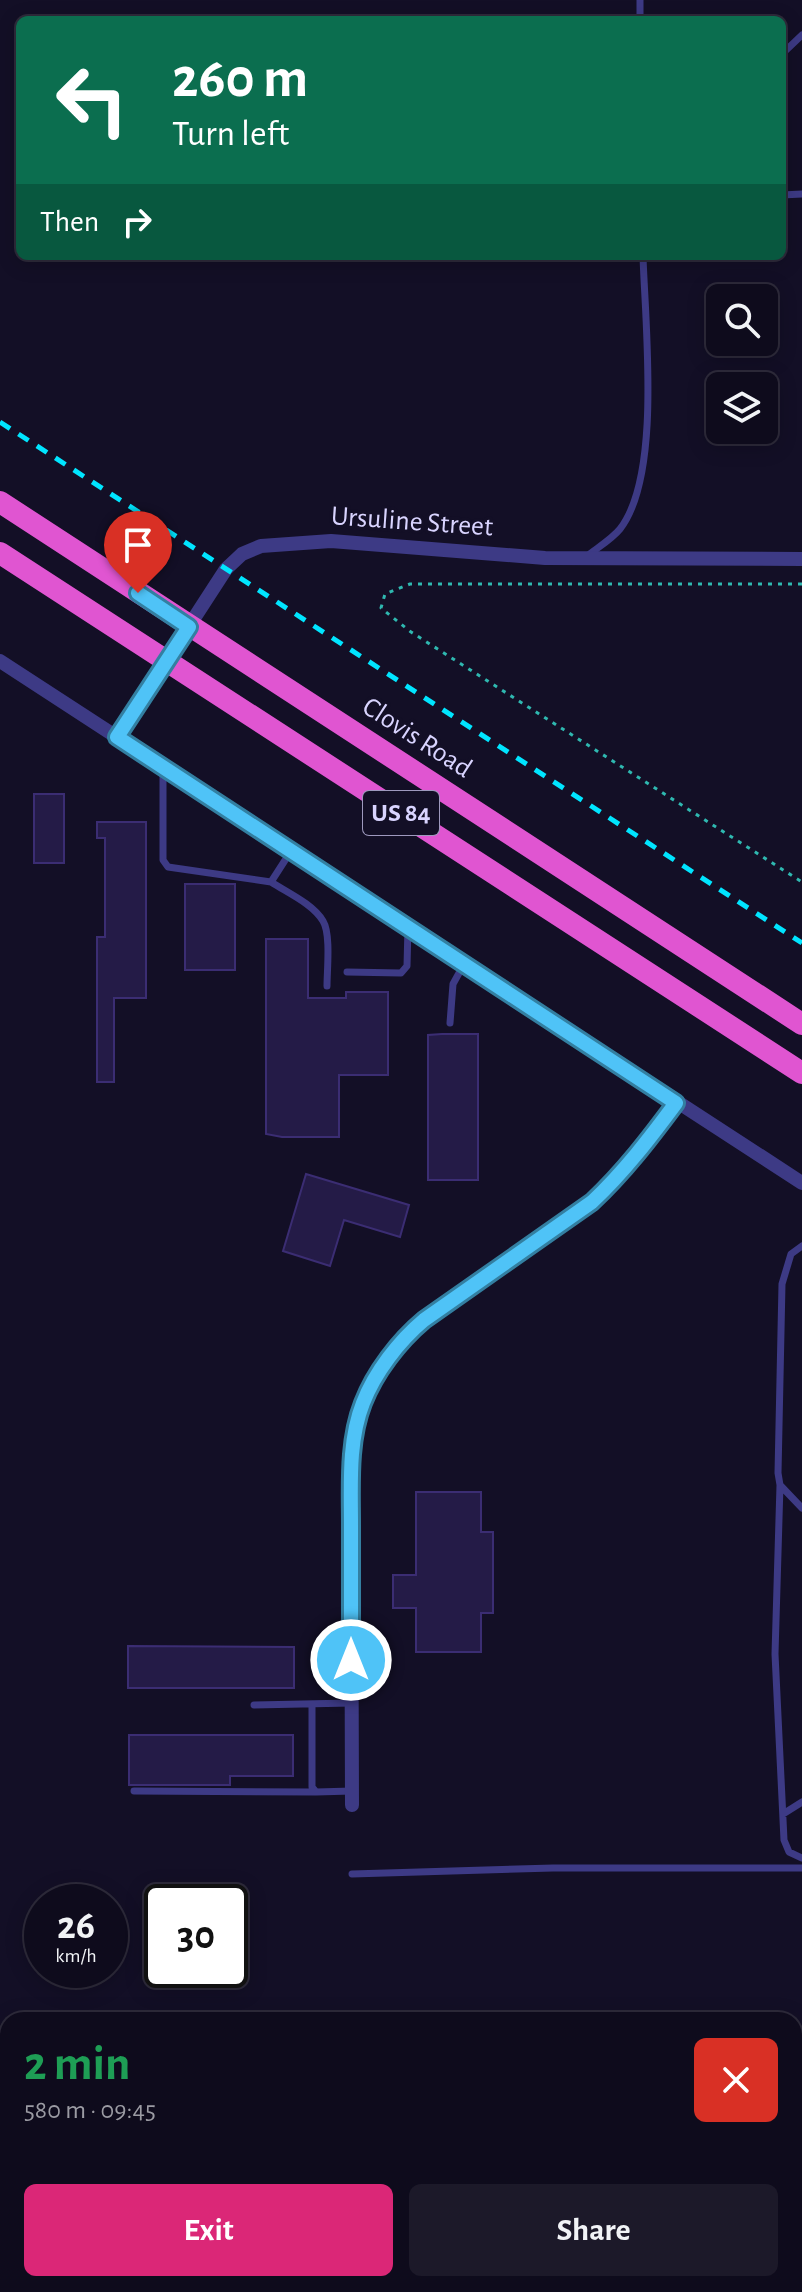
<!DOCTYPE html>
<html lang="en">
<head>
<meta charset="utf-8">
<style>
  :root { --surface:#0e0b1c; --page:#1c1929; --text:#f1f3f6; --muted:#9b9ba3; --line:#2e2b3b; --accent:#db2777 }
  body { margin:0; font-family:"Alegreya Sans",sans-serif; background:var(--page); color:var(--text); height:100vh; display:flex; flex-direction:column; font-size:30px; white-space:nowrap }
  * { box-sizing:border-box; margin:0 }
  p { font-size:26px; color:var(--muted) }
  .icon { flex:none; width:44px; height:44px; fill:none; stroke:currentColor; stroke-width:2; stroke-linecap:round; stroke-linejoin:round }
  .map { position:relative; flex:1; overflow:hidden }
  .sheet { position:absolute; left:0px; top:2012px; width:802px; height:280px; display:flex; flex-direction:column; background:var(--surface); border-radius:24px 24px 0 0; box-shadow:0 4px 20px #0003,0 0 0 2px var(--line) }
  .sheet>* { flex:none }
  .hud { position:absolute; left:16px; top:16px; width:770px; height:244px; border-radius:12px; box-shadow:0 4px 20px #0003,0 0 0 2px var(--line); background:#0b6e4f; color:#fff; overflow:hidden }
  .fabs { position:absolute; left:706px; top:284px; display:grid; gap:16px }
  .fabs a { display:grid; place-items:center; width:72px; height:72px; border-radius:12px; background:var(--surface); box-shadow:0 4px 20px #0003,0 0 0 2px var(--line); font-size:40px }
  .speed { position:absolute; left:24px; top:1884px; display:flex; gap:16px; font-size:40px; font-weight:700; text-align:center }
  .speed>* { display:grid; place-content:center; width:104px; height:104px; border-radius:50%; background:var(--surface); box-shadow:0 4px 20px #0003,0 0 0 2px var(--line); line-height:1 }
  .speed small { font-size:20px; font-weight:400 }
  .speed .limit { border:4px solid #111; border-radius:12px; background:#fff; color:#111 }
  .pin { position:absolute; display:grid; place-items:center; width:68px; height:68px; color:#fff; margin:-82px -34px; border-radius:50% 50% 50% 0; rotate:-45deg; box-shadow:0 0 8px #0007 }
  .pin .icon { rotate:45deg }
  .me { position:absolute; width:88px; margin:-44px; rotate:0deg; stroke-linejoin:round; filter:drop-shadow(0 0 6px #0008) }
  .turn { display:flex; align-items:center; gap:28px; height:168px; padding:0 24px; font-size:36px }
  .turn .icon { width:104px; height:104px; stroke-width:2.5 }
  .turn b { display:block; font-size:56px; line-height:68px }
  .then { display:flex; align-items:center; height:76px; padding:0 24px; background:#0003; gap:16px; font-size:30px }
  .round { display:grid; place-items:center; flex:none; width:84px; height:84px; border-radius:12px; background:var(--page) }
  .summary { display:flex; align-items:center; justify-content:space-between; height:136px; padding:0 24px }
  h1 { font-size:48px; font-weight:600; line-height:60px; color:#1e9e55 }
  .cta { display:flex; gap:16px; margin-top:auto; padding:16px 24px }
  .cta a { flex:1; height:92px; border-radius:12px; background:var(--accent); color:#fff; font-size:32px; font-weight:600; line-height:92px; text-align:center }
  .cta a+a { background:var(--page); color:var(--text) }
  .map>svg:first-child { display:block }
  .building { fill:#241b47; stroke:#3b2d73; stroke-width:2 }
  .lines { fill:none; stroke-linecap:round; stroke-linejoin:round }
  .path { stroke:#2fb8b0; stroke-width:3; stroke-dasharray:4 6; stroke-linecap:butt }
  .service { stroke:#3d3a85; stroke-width:7 }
  .minor { stroke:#3d3a85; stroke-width:14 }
  .trunk { stroke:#e055d1; stroke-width:22 }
  .rail { stroke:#00e5ff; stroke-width:5; stroke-dasharray:12 10; stroke-linecap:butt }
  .route-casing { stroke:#337fa1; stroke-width:20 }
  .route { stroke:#4fc3f7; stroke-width:14 }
  .labels { text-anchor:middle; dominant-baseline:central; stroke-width:7; stroke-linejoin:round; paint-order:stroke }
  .shield { fill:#130f26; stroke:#9e99be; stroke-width:2 }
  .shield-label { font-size:26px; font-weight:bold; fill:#d9d4ff }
  .street-label { font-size:28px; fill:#d9d4ff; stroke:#130f26 }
</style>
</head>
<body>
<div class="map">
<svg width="802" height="2292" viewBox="0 0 802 2292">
  <rect width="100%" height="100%" fill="#130f26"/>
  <path class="building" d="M34 794H64V863H34Z
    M97 822H146V998H114V1082H97V937H105V838H97Z
    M185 884H235V970H185Z
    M266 939H308V998H346V992H388V1075H339V1137H282L266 1134Z
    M442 1034H478V1180H428V1035Z
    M306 1174 409 1205 400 1237 344 1220 330 1266 283 1251Z
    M416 1492H481V1532H493V1613H481V1652H416V1608H393V1575H416Z
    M128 1646 294 1647V1688H128Z
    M129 1735H293V1776H230V1785H129Z"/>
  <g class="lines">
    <path class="path" d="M802 584H410L385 594 381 608 411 632 802 882"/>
    <path class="service" d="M640 20V0
      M782 54 802 35
      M782 195 802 194
      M587 556C597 548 612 539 620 529 662 475 645 324 643 256
      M163 769V860L168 867 271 882 291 851
      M271 882C288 893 313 904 323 921 331 934 327 970 327 986
      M347 972 401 973 407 966 408 927
      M450 1023 453 984 464 964
      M802 1246 791 1254 782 1284 778 1473 780 1485 802 1508
      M780 1485 775 1654 784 1840 789 1852 802 1858
      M312 1704V1787L316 1792 352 1791
      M254 1705 351 1703
      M134 1791 316 1792
      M783 1814 802 1802
      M352 1874 553 1868H802"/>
    <path class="minor" d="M0 661 802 1183
      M117 737 226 569 242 554 261 546 331 541 545 558 802 559
      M352 1805 351 1478C352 1454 354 1430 362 1406 391 1312 523 1260 594 1200 626 1172 651 1136 676 1103
      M353 2288V2292"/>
    <path class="trunk" d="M0 502 802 1024
      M0 553 802 1073"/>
    <path class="rail" d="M0 422 802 943"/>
  </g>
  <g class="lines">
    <g class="route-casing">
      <path id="route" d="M138 593 189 627 117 737 676 1103C650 1138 624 1172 592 1202L424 1320C399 1341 375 1372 363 1403 348 1441 351 1485 351 1525 351 1570 351 1615 351 1660"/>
    </g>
    <use href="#route" class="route"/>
  </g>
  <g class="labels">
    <rect class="shield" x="363" y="791" width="76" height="44" rx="6"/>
    <g class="shield-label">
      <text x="401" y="813">US 84</text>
    </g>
    <g class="street-label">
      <text transform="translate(412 522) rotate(4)">Ursuline Street</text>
      <text transform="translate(417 738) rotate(33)">Clovis Road</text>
    </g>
  </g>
</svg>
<div class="fabs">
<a><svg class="icon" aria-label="search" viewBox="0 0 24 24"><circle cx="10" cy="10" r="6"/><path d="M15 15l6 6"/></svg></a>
<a><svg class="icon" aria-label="layers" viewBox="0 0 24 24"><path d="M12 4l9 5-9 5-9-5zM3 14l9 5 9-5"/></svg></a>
</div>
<div class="speed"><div>26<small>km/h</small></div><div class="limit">30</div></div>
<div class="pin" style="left:138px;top:593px;background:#d93025"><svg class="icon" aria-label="arrive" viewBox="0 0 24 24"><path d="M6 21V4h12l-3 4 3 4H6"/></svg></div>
<svg class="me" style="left:351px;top:1660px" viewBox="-20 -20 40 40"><circle r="17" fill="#4fc3f7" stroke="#fff" stroke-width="3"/><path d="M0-11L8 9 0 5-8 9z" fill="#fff"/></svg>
<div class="hud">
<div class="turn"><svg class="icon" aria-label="left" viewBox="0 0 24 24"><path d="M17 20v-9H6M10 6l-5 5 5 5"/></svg><div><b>260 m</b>Turn left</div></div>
<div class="then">Then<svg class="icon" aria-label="right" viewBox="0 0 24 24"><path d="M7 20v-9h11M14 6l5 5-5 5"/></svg></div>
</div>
<section class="sheet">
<div class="summary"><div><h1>2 min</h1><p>580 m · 09:45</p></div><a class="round" style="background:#d93025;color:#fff"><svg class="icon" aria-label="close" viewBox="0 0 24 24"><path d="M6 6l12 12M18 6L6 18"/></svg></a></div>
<div class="cta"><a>Exit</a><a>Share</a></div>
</section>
</div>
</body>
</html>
